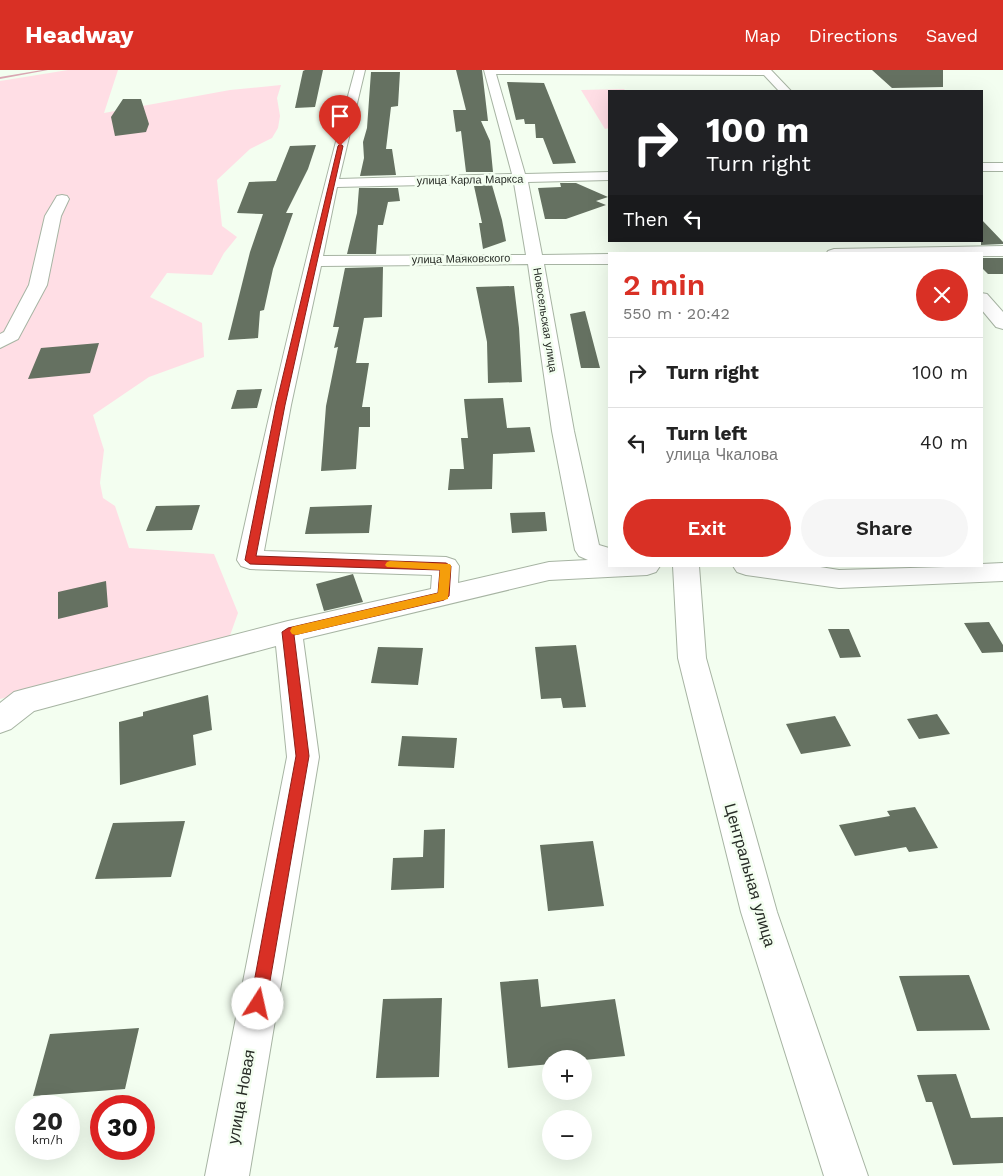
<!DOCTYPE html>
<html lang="en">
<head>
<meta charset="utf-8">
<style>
  :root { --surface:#fff; --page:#f6f6f6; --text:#222; --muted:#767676; --line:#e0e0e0; --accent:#d93025 }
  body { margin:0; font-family:"Work Sans",sans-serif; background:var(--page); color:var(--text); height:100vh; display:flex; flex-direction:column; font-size:19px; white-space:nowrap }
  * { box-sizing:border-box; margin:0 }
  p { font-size:16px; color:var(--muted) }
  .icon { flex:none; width:28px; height:28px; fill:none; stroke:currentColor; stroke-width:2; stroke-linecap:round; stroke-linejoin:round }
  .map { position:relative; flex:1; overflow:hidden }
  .sheet { position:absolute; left:608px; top:182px; width:375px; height:315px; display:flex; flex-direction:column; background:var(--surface); border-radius:0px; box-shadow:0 5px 20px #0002 }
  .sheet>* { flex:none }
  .top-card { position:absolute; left:608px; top:20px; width:375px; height:152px; border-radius:0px; box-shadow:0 5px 20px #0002; background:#202124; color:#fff; overflow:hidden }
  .controls { position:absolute; left:542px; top:980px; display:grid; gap:10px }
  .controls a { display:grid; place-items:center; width:50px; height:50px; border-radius:50%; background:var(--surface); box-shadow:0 5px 20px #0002; font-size:25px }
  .speed { position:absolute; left:15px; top:1025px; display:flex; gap:10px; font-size:25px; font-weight:700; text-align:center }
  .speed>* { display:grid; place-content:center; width:65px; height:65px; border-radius:50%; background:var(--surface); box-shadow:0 5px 20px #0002; line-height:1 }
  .speed small { font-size:12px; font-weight:400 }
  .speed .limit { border:8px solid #d22; background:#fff; color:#111 }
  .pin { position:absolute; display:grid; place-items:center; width:42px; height:42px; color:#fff; margin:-51px -21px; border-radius:50% 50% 50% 0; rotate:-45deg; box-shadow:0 0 5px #0007 }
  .pin .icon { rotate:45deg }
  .me { position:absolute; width:55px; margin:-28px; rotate:10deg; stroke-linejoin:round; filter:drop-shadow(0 0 4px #0008) }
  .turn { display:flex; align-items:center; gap:18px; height:105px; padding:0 15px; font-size:22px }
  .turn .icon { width:65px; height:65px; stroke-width:2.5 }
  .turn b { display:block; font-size:35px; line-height:42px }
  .then { display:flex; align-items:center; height:48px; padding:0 15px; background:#0003; gap:10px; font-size:19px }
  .round { display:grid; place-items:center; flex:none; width:52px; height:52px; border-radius:26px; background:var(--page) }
  .headline { display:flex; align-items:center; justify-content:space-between; height:85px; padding:0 15px }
  h1 { font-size:30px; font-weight:600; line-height:38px; color:var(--accent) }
  .button { display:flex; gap:10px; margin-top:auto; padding:10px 15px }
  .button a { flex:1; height:58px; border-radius:30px; background:var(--accent); color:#fff; font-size:20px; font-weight:600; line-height:58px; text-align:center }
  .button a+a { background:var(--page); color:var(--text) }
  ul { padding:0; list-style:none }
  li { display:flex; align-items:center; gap:15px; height:70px; padding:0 15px; border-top:1px solid var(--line) }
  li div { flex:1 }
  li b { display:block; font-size:19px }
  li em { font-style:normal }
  header { display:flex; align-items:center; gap:30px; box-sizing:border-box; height:70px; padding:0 25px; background:var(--accent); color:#fff }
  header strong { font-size:24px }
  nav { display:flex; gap:28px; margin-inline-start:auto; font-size:18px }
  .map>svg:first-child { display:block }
  .green { fill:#ffdee5 }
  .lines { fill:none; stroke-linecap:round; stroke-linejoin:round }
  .stream { fill:#d9a6b2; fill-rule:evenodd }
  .building { fill:#657161 }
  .minor-casing { stroke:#a7b4a3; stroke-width:2 }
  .minor { fill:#fff; fill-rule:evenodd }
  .route { fill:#d93025; stroke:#8d1f18 }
  .slow { fill:#f59e0b }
  .labels { text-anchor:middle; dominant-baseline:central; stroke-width:5; stroke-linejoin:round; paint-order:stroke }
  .far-street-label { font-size:11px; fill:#272c26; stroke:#f3fef0 }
  .near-street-label { font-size:16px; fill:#272c26; stroke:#f3fef0 }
</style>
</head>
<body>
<header>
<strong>Headway</strong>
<nav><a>Map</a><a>Directions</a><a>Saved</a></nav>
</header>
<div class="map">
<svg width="1003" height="1106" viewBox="0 0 1003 1106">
  <rect width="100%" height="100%" fill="#f3fef0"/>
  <path class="green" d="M68 0H118L104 43 230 20 281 15 277 28 280 46 278 58 272 68 250 79 217 110 222 156 237 167 224 183 212 205 167 203 150 227 202 253 204 287 149 307 93 345 104 380 100 413 103 428 115 436 129 478 214 484 238 543 228 571 0 629V11Z
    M624 19 626 21H609V58L605 59 581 20Z"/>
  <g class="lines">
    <path class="stream" d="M42 0H48L0 9V7Z"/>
  </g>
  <path class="building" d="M305 0H323L315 37 295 38 303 1Z
    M456 0H482L488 51H481L490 71 493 102H466L461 61 456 62 453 40H466Z
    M872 0H943V17L892 18Z
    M371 2H400L398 36 391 37 386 79H392L396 105 360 106 364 88 363 72 367 58Z
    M507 12 544 13 576 93 553 94 543 68H536L535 54H525L524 49 516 50Z
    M123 29H141L149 54 146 62 115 66 111 47Z
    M316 75 308 99 286 143H293L273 199 264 240 260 241 258 268 228 270 250 182 263 144 237 143 249 112 276 111 290 76Z
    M560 113H576L608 127 596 131 606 135 566 149H545L538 118 561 117Z
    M492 115 502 150 506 171 483 179 479 153H482L474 116Z
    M359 118H398L400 131 388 132 383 155H378L376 184H347L357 143Z
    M981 149 1003 172V174L981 175Z
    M981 188H1003V204H988L981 197Z
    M383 197 382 247 364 248 356 293H369L362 337H370V357H359L356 399 321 401 326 336 338 277 334 278 339 257H333L345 198Z
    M514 216 519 258 522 312 488 313 487 272 476 217Z
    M585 241 600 298H581L570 244Z
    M99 273 90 303 28 309 41 278Z
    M262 319 257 338 231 339 237 320Z
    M503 328 507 358 530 357 535 382 493 384 492 419 448 420 450 399H464L461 368H468L464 329Z
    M200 435 192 460 146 461 156 436Z
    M372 435 369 463 305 464 310 437Z
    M545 442 547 461 512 463 510 443Z
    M353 504 363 532 324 541 316 514Z
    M106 511 108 537 58 549V522Z
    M989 552 1003 575V582L982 583 964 553Z
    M828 559H849L861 587 840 588Z
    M576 575 586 637 563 638 561 628 541 629 535 577Z
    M378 577 423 578 418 615 371 613Z
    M208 625 212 660 193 665 196 695 120 715 119 652 143 646V642Z
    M937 644 950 664 919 669 907 649Z
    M835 646 851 676 801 684 786 654Z
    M402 666 457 668 454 698 398 696Z
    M915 737 938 778 909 782 906 777 855 786 839 755 890 746 887 741Z
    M185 751 171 807 95 809 113 753Z
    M445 759 444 818 391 820 393 788 423 787 424 760Z
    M593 771 604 836 548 841 540 775Z
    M969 905 990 960 917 961 899 906Z
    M538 909 541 937 615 929 625 986 584 990V989H551V994L508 998 500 912Z
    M442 928 439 1007 376 1008 383 929Z
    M139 958 125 1019 33 1026 50 964Z
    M956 1004 971 1048 1003 1047V1093L953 1095 932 1032H926L917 1005Z"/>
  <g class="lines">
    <g class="minor-casing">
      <path id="minor" d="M355 0H365L339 109 512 104 484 0H771L791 21H779L764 5 496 4 525 104 609 102V110L528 112 542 185 609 184V194H544L574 361 599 475 609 478V496H660L656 502 647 505 549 510 303 569 319 687 249 1106H205L287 687 276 576 34 641 11 659 0 663V633L14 622 25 619 288 551 431 519 432 505 250 499 241 496 237 490C273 326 311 162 355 0ZM514 113 526 185 323 186 337 117ZM528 194 552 361 575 480 579 486 588 490 549 492 458 513 459 496 455 490 446 487 264 481 291 335 321 196Z
        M981 93H1003V101H981Z
        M62 125 67 126 69 129 61 146 47 215 18 269 0 278V264L4 262 29 215 45 146 57 126Z
        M1003 176V186H981V184H826L828 181 834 179Z
        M981 223 987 224 1003 242V259L996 257 981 239Z
        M1003 493V511L839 518 746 505 737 502 733 496H814L839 500 981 496V494Z
        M673 496H699L706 588 777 842 868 1106H824L741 842 678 588Z"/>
    </g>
    <use href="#minor" class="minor"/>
  </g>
  <path class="route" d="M340 74 343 76 285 335 256 486 446 493 451 496 449 526 444 530 294 565 309 686 266 934 264 940 258 942 252 940 250 934 296 686 282 562 288 558 438 523 440 500 250 494 245 490 276 335 338 76Z"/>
  <path class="slow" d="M390 491 450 494 451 496 448 529 296 565 292 564 290 561 292 557 296 556 438 523 440 500 387 497 385 495 387 492Z"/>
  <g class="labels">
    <g class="far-street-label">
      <text transform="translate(470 110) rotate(-1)">улица Карла Маркса</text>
      <text transform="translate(461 189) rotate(-1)">улица Маяковского</text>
      <text transform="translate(545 250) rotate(81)">Новосельская улица</text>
    </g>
    <g class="near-street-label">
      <text transform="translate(750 805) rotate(74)">Центральная улица</text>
      <text transform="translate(241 1027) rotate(-80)">улица Новая</text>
    </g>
  </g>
</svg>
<div class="controls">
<a>+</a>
<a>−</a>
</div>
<div class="speed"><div>20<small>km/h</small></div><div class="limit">30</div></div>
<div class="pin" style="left:340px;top:76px;background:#d93025"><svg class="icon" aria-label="arrive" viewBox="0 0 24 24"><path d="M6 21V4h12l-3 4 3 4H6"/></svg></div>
<svg class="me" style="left:258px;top:934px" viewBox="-20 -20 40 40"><circle r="19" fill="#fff"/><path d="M0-13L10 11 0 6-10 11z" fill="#d93025"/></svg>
<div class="top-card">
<div class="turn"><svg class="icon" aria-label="right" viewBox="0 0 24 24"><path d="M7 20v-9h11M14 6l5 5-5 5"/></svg><div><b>100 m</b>Turn right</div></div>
<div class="then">Then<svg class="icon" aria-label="left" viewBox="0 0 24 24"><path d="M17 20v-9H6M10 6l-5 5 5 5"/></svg></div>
</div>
<section class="sheet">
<div class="headline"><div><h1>2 min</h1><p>550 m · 20:42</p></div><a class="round" style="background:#d93025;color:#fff"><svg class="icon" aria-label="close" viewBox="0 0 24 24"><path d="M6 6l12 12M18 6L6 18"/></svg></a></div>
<ul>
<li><svg class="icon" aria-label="right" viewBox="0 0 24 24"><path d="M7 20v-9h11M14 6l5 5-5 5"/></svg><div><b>Turn right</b></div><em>100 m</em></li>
<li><svg class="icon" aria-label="left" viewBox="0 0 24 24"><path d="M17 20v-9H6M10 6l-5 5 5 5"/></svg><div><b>Turn left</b><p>улица Чкалова</p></div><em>40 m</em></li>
</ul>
<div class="button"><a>Exit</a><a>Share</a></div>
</section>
</div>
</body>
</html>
